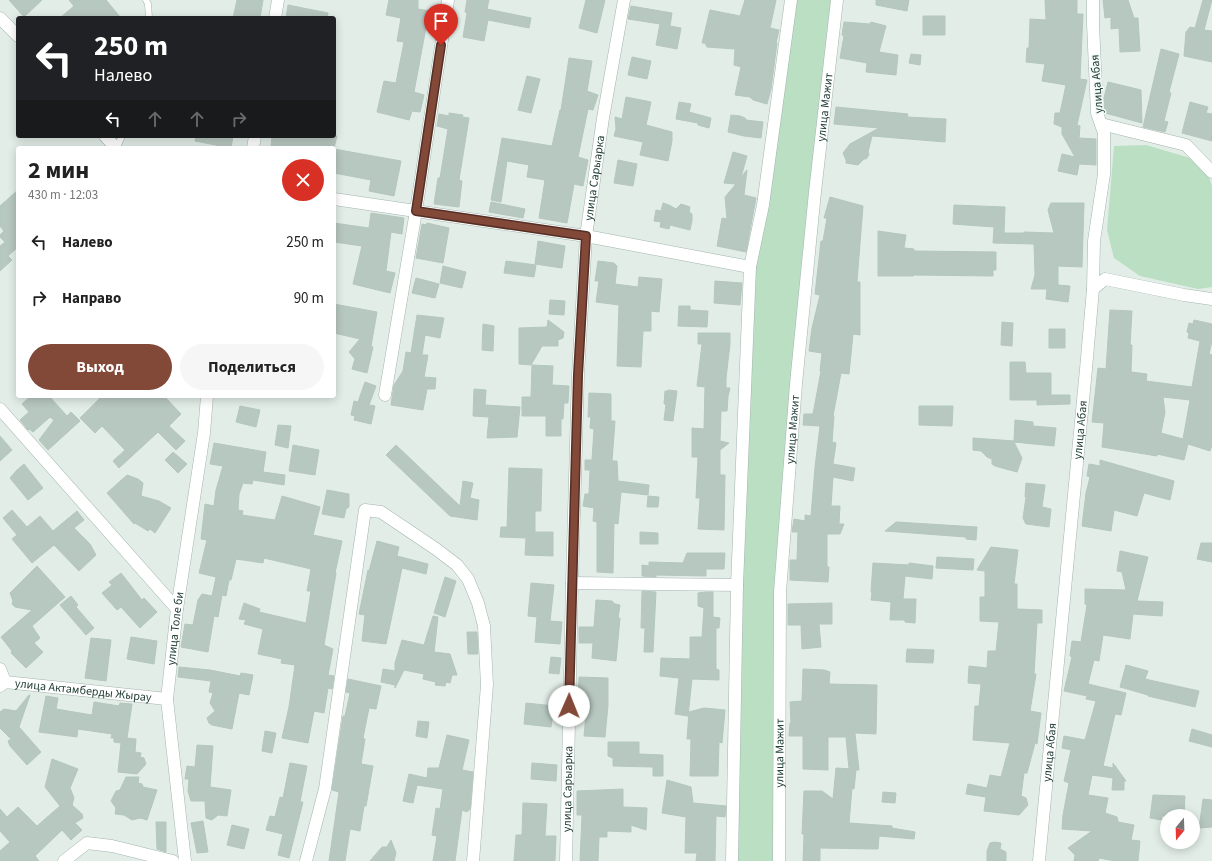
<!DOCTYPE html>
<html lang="ru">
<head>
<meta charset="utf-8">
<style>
  :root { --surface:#fff; --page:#f6f6f6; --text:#222; --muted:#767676; --accent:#824939 }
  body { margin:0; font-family:"Source Sans 3",sans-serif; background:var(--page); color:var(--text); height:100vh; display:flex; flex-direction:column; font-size:15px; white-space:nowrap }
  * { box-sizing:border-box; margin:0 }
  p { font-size:13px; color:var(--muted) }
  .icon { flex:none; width:22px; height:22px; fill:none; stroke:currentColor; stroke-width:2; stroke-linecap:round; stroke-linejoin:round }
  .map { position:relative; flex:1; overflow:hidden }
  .sheet { position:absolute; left:16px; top:146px; width:320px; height:252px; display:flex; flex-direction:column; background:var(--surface); border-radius:4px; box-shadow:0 2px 10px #0003 }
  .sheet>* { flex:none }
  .hud { position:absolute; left:16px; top:16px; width:320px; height:122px; border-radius:4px; box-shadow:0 2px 10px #0003; background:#202124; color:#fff; overflow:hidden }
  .needle { width:26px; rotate:199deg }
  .buttons { position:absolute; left:1160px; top:809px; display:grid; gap:8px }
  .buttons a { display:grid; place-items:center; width:40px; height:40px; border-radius:50%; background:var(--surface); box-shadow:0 2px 10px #0003; font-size:20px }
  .pin { position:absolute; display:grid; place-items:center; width:34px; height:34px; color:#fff; margin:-41px -17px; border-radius:50% 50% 50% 0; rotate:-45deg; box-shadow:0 0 4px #0007 }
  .pin .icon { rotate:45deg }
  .me { position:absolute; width:44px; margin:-22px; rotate:1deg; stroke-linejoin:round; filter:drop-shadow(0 0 3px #0008) }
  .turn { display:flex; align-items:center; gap:14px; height:84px; padding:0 12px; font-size:18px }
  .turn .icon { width:52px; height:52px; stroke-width:2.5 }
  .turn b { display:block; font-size:28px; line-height:34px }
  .lanes { display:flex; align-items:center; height:38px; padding:0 12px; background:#0003; justify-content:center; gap:20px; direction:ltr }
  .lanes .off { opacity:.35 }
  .round { display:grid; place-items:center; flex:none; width:42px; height:42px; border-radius:21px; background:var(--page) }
  .head { display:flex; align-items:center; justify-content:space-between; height:68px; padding:0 12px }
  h1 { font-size:24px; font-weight:700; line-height:30px }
  .action { display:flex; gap:8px; margin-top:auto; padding:8px 12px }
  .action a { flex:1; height:46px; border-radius:24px; background:var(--accent); color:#fff; font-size:16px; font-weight:700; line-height:46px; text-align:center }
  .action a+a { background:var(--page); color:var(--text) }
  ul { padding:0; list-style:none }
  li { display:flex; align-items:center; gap:12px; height:56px; padding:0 12px }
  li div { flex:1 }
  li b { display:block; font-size:15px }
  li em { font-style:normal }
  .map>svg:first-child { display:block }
  .green { fill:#badfc3 }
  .building { fill:#b7c8c0; stroke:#b4c7be; fill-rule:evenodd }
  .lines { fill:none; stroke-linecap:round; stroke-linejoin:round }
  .lane-casing { stroke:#a4b5ae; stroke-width:7 }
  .street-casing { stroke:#a4b5ae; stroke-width:13 }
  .lane { stroke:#fff; stroke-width:6 }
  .street { stroke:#fff; stroke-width:12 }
  .route-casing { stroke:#542f25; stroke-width:10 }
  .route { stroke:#824939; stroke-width:7 }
  .labels { text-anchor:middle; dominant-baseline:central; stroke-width:3; stroke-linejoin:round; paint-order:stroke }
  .street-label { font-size:12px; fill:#213e36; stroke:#f2f9f6 }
</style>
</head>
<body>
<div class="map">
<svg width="1212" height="861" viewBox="0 0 1212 861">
  <rect width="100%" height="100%" fill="#e2ede7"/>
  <path class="green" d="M793 0H834L782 591 778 861H729L754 271Z
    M1146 145 1190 158 1208 174 1212 186V287L1198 289 1140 276 1114 258 1107 230 1114 146Z"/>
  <path class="building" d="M9 0H42L24 17Z
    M69 0H106L121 18H60L74 6Z
    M237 0H263L260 18H233Z
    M389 0H418V9L429 11 414 92 424 95 420 112 412 111 409 120 377 112 384 81 396 83 404 42 397 41 401 18 386 15Z
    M467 0H489L487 9 531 18 529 28 488 20 484 41 463 37 467 13 465 12Z
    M586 0H605L597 33 579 28Z
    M745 0H776L770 28 779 30 776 43H777L771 89 767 104 753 100 750 97 735 95 741 67 734 65 735 49 707 47 705 43H702L710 10 740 16Z
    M876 0H909L907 11 876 5Z
    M1045 0H1077V14H1083L1080 79 1087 80 1077 125 1080 126 1079 138 1096 139V165L1079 164 1077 175 1058 171 1062 154 1075 157 1062 134V127L1054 124 1055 113H1060L1066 85 1042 81 1045 64 1026 62 1027 48H1029L1030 19 1046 20Z
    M1103 0H1128L1134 18H1138L1140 51 1120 52 1119 28 1111 29V17L1105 18Z
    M1203 0H1212L1204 30 1212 31V62L1184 56 1186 32 1190 27 1195 28Z
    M288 5 328 13 327 18H286Z
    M631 6 672 13 670 26 681 28 677 49 656 45 660 24 628 19Z
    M923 16H945V35H923Z
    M844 22 870 24 871 22 886 26 879 52 898 55 896 75 866 72 867 63 840 58 844 36 842 35Z
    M1161 49 1179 54 1169 92 1171 93 1164 121 1168 122 1165 132 1143 127Z
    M911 54 921 55 920 65 909 63Z
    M632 57 651 61 647 79 628 75Z
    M569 58 592 61 587 91 598 95 593 110 588 109 578 157 588 160 583 186 574 184 567 223 539 218 545 180 527 177 529 165 507 161 501 202 491 200 502 138 552 146 560 110H561Z
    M527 76 540 79 531 113 518 110Z
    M1108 82 1141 90 1142 123 1105 113 1104 98Z
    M626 97 651 102 646 125 672 132V141L668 161 640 155 643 142 614 136 616 129 615 117 622 119Z
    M679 102 691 104 689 112 711 118 709 128 698 125V123L676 119Z
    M1190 102 1208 107 1206 113 1212 114V141L1182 133Z
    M836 107 908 114 907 117 946 119 945 142 872 136 868 152 869 155 866 159H864L858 165 846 163V160L843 153 850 144 879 128 834 124Z
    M449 113 463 115 462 117 469 118 459 180 462 181 459 207 434 204 438 178H440L448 129 437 126 439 114 449 116Z
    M731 115 740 116 745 118 746 120 763 122 761 138 744 136 728 132Z
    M196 136H233L231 148 195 141Z
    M272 136H337L334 148H271Z
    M334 149 401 161 394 196 369 191 371 180 334 173Z
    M733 152 747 156 741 177 747 170 744 195 756 198 746 252 717 246 722 218 727 219 725 197 736 184 724 183Z
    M618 160 637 164 633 186 614 183Z
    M18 190V247L8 256 12 260 0 271V246L5 242 0 237V235L4 231 0 226V206Z
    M830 197 863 206 857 282H860V335L853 334 849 374 841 373 833 416H834L832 442 836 443 833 464 855 468 853 481 833 477 831 506H840L839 524H844L840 534H827V567H829L828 582 790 580V560H797L798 532H792L794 519 805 521V515L811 516 815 467 820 426 803 425 804 414H813L821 371H820L822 353 809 351 812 328 820 295 815 294 821 241H823L827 218H824Z
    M491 202 525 209 523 218 489 212Z
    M663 203 669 205 676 209 681 204 690 207 689 212 692 214V221L690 230 670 225 669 229 660 227 661 222 654 221 656 210 661 211Z
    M1051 203H1084L1082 267 1058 266V285L1070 286 1068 302 1046 299 1047 289H1031L1035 275 1034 244 993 243 994 227 953 224 954 205 1005 207 1004 233H1024V232L1054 233 1048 210Z
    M371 213 404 218 402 234 391 232 386 271 395 273 390 293 353 284 362 246 334 242V223L369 228Z
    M427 223 449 228 443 263 416 258 422 224 426 225Z
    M878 231 906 235 904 248 914 249V251L996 252V270H993V276L913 275V276H878Z
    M538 241 565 246 562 268 535 264Z
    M506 261 536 265 534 277 504 273Z
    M598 261 614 263 617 266 615 284 638 287 639 277 662 279 659 312 651 311V331H643L641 367 617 366 619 305 596 302 599 281H595Z
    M443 266 466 272 462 288 440 283Z
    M416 278 439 284 435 298 412 293Z
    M715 281 742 283 740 305 714 303Z
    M550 300 565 301 564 315 549 314Z
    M334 304 377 312 371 346 373 347 367 373 352 369 355 359 349 352 360 339 334 333Z
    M679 306H690V310L708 311 707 327 678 326Z
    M1110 310 1132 311 1130 345H1132L1131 372 1147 374 1146 381 1192 387 1200 341 1188 338 1189 333 1187 332 1189 323 1193 324 1194 320 1212 324V341L1209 354 1212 355V445L1210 451 1188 444 1184 460 1157 454V456L1102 447 1104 423 1092 422 1098 368 1106 369ZM1163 397 1190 400 1183 439 1161 433 1165 412Z
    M417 315 444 318 440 338 425 335 422 355H428L424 377 436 378 435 389H427L423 410 391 405 394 385 403 371 406 352 411 353Z
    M548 320 564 332 563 338 558 340V346H542L531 365 519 364V328L547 327Z
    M1002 322 1013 323 1012 346 1001 345Z
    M483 324 494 326 493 351 482 350Z
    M1049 329H1065V348H1049Z
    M698 333H730V344L726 378V388H730L728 396 727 411H721L720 441 729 443 720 450V475H725L724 530 698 529 700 498H696L698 457H692V428L704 429 705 387 697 386 702 344H698Z
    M1010 362H1025L1026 373H1051V395H1070V404L1037 405V400H1010Z
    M532 365 553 366 552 385 569 386 568 403H564L563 419H561V436H546V416H522V397H531Z
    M365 382 376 386 369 405 375 406 371 424 354 420 355 416 351 415 354 401 358 402Z
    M474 389 486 390 485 405 520 407 517 437 487 438 489 417 473 416Z
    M668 390 677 391 673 421 664 420 666 404H664L665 391H668Z
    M589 393 611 394V421H615L612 461H617L618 481 649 485 648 495 621 492 618 524 614 523 613 573 597 572V522L593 521 594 508 583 506 585 494H589L590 470H585V460H592L594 429 590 428 591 417H588Z
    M31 396H49L67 416 71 412 80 421 48 450 39 440 54 420 50 417 33 432 29 429 28 430 20 420 29 412 22 404Z
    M102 396H164L181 414 169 426 185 441 176 450 158 432 119 468 113 461 125 450 102 426 95 433 80 418Z
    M240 406 260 410 256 427 236 422Z
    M919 406H953L952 426 919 425Z
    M1015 420 1033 422V426L1056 428 1054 446 1014 442 1022 458 1017 472 995 466 992 464V459L987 457 981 451 973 450V438L1014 441Z
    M278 425 291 426 288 448 275 445Z
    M0 436 12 450 0 461Z
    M214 443 266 452 263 472 285 475 284 485 253 480 252 484 243 483 239 494 238 510 243 511 242 515 275 520 282 496 320 507 313 535 342 541 335 573H336L324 645 333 649 328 675 334 676 332 689 328 688 324 713 314 711 308 743 282 738 289 707 295 665 281 663 282 659 258 654 263 629 244 624 246 620 239 619 244 603 260 609 259 612 306 623 311 591H307L311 569 264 558 263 563 236 559 231 580H229L226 596 222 595 218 617 214 616 208 652 181 647 185 624 193 625 198 600 202 594 212 596 216 577 199 573 207 540 201 539 205 504 214 506 216 490 223 466 210 464Z
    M293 445 319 450 315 475 289 471Z
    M396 445 460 506 463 481 473 483 470 498 479 500 477 520 450 516 386 455Z
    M173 452 187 464 178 473 165 460Z
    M1100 460 1174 481 1170 500 1144 493 1137 516 1114 510 1111 531 1082 526 1086 493 1090 477 1087 476 1089 464 1100 466Z
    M24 464 43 488 28 500 10 478 17 470Z
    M509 468 542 469 541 511H535V532H553V556L525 555 526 538 500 537 501 527H507Z
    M127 475 138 479 143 483 141 496 159 501 171 508 155 533 150 529 148 531 135 523 134 524 107 493Z
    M1026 483 1045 485 1042 507 1051 509 1049 527 1026 524 1023 518 1026 497H1025Z
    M327 490 349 494V507L346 509 344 518 322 514Z
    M648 496 659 497 658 507H647Z
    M12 510 27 527 40 516 53 531 77 511 84 520 74 528 90 544 96 555 79 571 54 545 32 563 12 539 17 535 3 518Z
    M896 522 977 527 976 540 966 539V537L885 531Z
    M640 532 658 533V544H640Z
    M377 541 399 547 397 556 428 564 426 574 402 568 386 644 362 641 365 615 359 614 368 570 369 571Z
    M1201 543H1212V562L1197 559Z
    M991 547 1018 550 1014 584H1017V609L1042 610V623H1037L1034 674H1036L1030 711 1041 713 1037 744 1035 743 1027 773H1024L1021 796 1026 798 1028 805 1019 815 984 811 986 797 966 794 968 784 987 788 990 775 1001 777 1010 743 973 740 975 706H979L981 684 968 683 969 666 987 668 988 651H996L999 622 980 621V597H985V571L977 570Z
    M1120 551 1148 557 1137 601 1163 602 1162 616 1133 614 1130 639 1103 635 1099 661 1094 660 1088 684 1126 693 1121 715 1115 714 1103 766 1113 768V763L1126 781H1124V790H1112L1113 778 1092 775 1088 795 1108 798 1105 813 1117 817 1118 822 1134 825 1131 840 1140 841 1138 861H1115L1099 858 1098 861H1074L1075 855 1068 848 1092 831 1062 829 1063 815 1069 783 1064 781 1071 750 1062 748 1064 736 1085 740 1096 701 1086 699 1087 696 1064 691 1072 657 1070 656 1072 641 1081 642 1087 605 1085 604V589L1126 590 1122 572 1117 571Z
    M687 553H725L724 569H706V576L656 575V577L642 576V565L649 566V562L683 563Z
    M937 557 974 559 973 570 936 568Z
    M873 563 909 565V563L933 566 932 579 905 576 903 599H916L915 623 905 622V620H890L891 602 871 600 872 593 871 592Z
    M37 566 65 597 32 626 40 638 34 643 43 652 26 668 11 653 12 651 1 637 32 610 15 607 12 604 13 601 10 593Z
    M121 573 142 600 144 598 157 612 140 628 121 607 117 610 102 593 112 585 109 582Z
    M445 577 456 581 445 617 434 613Z
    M531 583 554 585 550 621 562 622 560 644 535 642 537 617 528 616Z
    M642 591 656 592 653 652H644L645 628H641Z
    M706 592H713V617L720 618 719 628H716V669L719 670V680L692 679 688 716 675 714 679 678 660 676 661 658 690 659V637H702L704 608 698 606V593Z
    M71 596 78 605 76 607 94 628 86 635 60 605Z
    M596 600 612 601 615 604 620 605 618 618H620L616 661 592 658 593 643H579V627H594Z
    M832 603V624H819L821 647 802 649 801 625H788V604Z
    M433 616 438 617 434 652 450 654 457 675H452L450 683 446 682 445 686 435 685 436 682 423 679 424 674 404 670 395 688V685L381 682 383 669 395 671V663L402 640 424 645Z
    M467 632H477L478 654H468Z
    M131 637 157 641 154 664 127 659Z
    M91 638 111 640 106 681 85 678Z
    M907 649 934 650 933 663 906 662Z
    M551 657 561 658 559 674 549 673Z
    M1126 665 1148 671 1145 679 1199 691 1195 707 1148 696V695L1120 687Z
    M179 667 210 670 240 676 241 673 253 675 249 695 239 693 232 729 212 725 209 723 207 718 215 711 210 703 213 693 209 692 211 681 178 677Z
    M803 669 824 670 830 672 829 684 877 685 876 734 855 733 859 770H856L854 789 852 788 849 823 892 826V828L915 832 914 839 879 836 878 849 820 848V861H803L804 834H802L804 791H822L833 799 836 768 851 769H849L846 737H828V770L803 769V736H789L790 723H791L790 702 802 701Z
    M579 677 608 678V705L605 737 584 736 587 702 578 701Z
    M348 679 381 686 376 709 369 708 363 738 365 739 361 764 373 766 366 806H364L360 831 350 829 345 861H329L339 792 332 790 343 716H345L350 693 346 692Z
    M29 695H30L19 727 41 752 27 765 10 746 8 741 11 739 0 728V712L4 709 16 711Z
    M46 696 58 698 56 709 92 715 94 702 119 706 120 703 132 704 127 738 136 739 135 752 141 753 140 757 144 758 146 764 137 774 118 772 121 743 114 742V738H111L112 734 78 729 77 737 39 732Z
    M526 703 554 706 551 727 524 724Z
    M704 708 725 710 722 743 719 742 718 776H690L691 739H687L689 712Z
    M418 721 429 722 427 738 416 736Z
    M1192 729 1212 735V747L1189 741Z
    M265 731 276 733 272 753 262 751Z
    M447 735 469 740 462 770 473 772 470 809 467 812 462 810 455 861H433L437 836 432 835 436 808 440 809 443 789 417 785 413 803 403 801 409 774 427 778 428 768H439Z
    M608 742H639V754L663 755V776H653V767L613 766V758L608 756Z
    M197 745 213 746 210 787 231 790 227 816 218 815 212 820 206 818 205 801H191L188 791 189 779H185L187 766 195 767Z
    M52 759 78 769 70 788 74 798 72 805 82 814 83 818 75 823 82 830 71 840 62 830 35 856 39 861H0V851L10 842 0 831V809L7 817 18 807 37 826 60 806 45 787Z
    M290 763 307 766 300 802H303L289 858 278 855 283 834 266 830 270 816 275 817 280 797 283 798Z
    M532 763 557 765 556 781 531 779Z
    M126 777H139L138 783 142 784 143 787 157 790 147 820 140 818 132 820 124 815 115 814 116 808 111 801 116 791 120 790Z
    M667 780 691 787 693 803 726 806 725 817 716 816 715 861H696L697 853H685L686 817 662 813Z
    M623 789V807L647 808 646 830 631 825V832L607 831V837H599L598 861H580L582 815H577V791Z
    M883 792 896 793 895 803 882 802Z
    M1153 795 1185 796 1184 816H1162L1161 820 1150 818Z
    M1203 799 1212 800V827L1199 828Z
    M523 803 547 804 545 836H556L555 861H514L516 835H522Z
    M203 821 208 852 197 853 191 823Z
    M156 822H166V852L157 849Z
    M232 825 249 829 244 849 227 845Z
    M391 840 396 853 394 861H370L382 847H387Z
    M995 842 1001 843 1000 849 1006 852V861H987V851L990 843Z"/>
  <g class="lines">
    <g class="lane-casing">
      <path id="lane" d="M146 0 148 4 149 18
        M117 147 122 136"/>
    </g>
    <g class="street-casing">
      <g id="street">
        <path d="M0 18 18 36"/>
        <path d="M275 18 278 0"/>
        <path d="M1101 124 1186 145 1212 172"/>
        <path d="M105 136 116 148"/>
        <path d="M253 148 255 136"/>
        <path d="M334 199 586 236 750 267"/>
        <path d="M1093 289 1105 279 1184 295 1212 299"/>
        <path d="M385 395 416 211 448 0"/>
        <path d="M0 409 177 609"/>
        <path d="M572 583 737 585"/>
        <path d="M0 669 5 682"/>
        <path id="s1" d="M0 686 5 682 167 699"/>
        <path d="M64 861 87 843 112 846 173 861"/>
        <path id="s2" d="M185 861 167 699 177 609 204 433 207 396"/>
        <path d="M306 861 325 789 365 510 381 512 436 549 457 565 468 579 478 603 484 626 487 685 473 861"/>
        <path id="s3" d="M566 861 572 583 578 375 586 236 603 118 624 0"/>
        <path d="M732 861 737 585 750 267 763 205 791 0"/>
        <path id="s4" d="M779 861 780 592 796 384 815 192 837 0"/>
        <path id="s5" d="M1039 861 1086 369 1093 289 1094 241 1104 174V133L1097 113 1093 24V0"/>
      </g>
    </g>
    <use href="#lane" class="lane"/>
    <use href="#street" class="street"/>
  </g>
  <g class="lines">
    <g class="route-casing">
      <path id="route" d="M441 45 416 211 586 236 578 375 569 706"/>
    </g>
    <use href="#route" class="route"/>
  </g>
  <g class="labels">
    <g class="street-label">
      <text transform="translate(1097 84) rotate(-94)">улица Абая</text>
      <text stroke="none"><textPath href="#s4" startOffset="756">улица Мажит</textPath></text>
      <text stroke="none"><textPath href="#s3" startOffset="684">улица Сарыарка</textPath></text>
      <text stroke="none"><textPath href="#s4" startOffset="432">улица Мажит</textPath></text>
      <text stroke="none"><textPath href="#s5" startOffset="433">улица Абая</textPath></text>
      <text stroke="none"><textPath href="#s2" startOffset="234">улица Толе би</textPath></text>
      <text stroke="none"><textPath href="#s1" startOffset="85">улица Актамберды Жырау</textPath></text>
      <text stroke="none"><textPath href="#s4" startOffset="108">улица Мажит</textPath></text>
      <text stroke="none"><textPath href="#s5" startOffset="109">улица Абая</textPath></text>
      <text stroke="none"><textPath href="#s3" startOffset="72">улица Сарыарка</textPath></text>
    </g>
  </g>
</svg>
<div class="buttons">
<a><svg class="needle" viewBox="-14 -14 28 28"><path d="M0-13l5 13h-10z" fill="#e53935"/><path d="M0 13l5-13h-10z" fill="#767676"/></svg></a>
</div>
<div class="pin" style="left:441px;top:45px;background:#d93025"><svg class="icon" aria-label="arrive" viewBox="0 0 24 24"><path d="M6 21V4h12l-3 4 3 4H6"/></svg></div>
<svg class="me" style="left:569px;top:706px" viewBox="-20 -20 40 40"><circle r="19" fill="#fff"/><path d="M0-13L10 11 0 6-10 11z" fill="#824939"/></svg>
<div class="hud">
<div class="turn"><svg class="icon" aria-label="left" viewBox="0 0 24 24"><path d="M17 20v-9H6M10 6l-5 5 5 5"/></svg><div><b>250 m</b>Налево</div></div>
<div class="lanes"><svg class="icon" aria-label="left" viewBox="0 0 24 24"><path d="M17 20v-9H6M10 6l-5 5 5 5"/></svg><svg class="icon off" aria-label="ahead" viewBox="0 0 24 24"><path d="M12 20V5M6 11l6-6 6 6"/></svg><svg class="icon off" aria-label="ahead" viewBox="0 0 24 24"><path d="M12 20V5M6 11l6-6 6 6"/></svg><svg class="icon off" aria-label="right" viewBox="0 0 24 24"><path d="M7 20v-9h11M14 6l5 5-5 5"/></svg></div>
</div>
<section class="sheet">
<div class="head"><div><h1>2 мин</h1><p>430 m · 12:03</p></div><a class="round" style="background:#d93025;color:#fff"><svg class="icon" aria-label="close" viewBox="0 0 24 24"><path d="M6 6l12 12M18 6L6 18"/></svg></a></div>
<ul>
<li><svg class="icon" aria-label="left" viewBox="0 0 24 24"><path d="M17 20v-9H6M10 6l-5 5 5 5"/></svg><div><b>Налево</b></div><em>250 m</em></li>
<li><svg class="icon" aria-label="right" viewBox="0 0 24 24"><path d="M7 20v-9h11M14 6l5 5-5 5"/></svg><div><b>Направо</b></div><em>90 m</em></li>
</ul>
<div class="action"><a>Выход</a><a>Поделиться</a></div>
</section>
</div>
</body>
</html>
